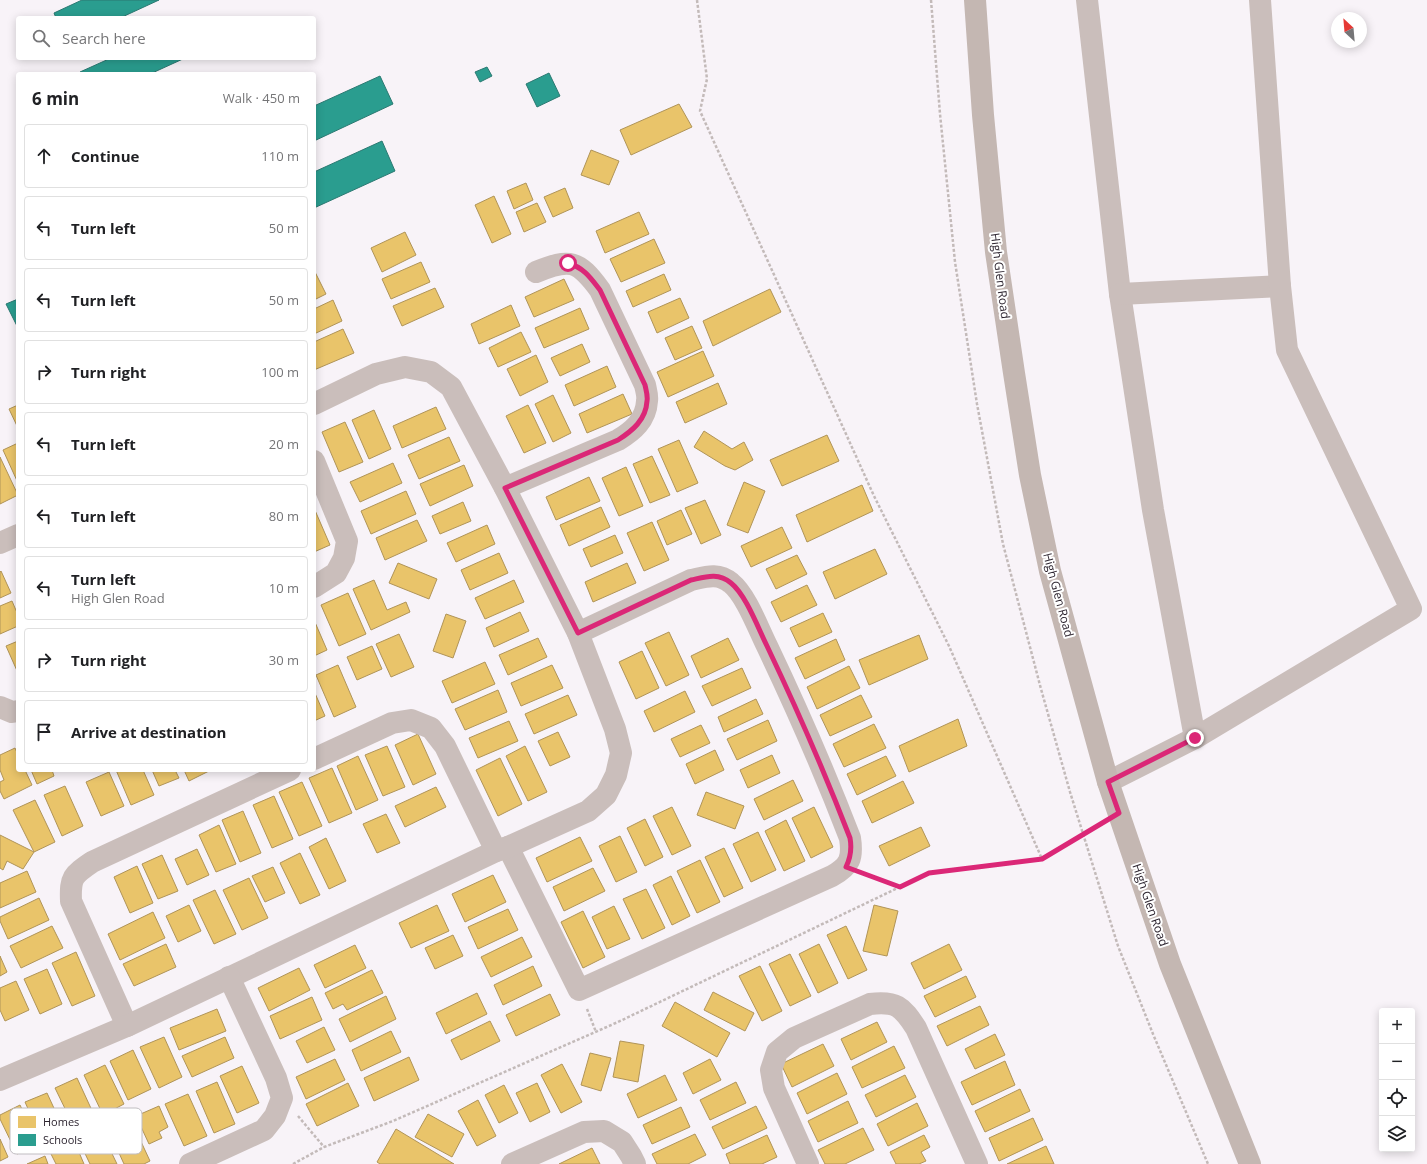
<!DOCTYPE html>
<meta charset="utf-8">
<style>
body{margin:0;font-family:"Open Sans",sans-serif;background:#f6f6f6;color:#202124}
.controls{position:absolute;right:12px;bottom:12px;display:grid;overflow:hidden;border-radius:4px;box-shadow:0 2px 10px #0003}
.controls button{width:36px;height:36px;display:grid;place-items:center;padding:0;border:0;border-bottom:1px solid #e0e0e0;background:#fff;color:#202124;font:20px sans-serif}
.compass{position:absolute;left:1331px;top:12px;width:36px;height:36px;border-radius:50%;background:#fff;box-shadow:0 2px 10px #0003;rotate:334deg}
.stop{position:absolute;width:12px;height:12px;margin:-9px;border:3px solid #db2777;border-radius:50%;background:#fff}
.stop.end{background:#db2777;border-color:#fff;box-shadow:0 1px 4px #0008}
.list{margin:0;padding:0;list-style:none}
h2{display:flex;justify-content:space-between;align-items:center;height:52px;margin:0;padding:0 16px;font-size:17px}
h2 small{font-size:13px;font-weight:400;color:#757577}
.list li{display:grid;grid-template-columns:26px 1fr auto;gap:12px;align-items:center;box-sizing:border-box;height:64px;margin:0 8px 8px;padding:0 8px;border:1px solid #e0e0e0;border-radius:4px}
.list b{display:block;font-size:15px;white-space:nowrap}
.list p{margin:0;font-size:13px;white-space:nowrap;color:#757577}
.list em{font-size:13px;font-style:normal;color:#757577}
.icon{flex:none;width:22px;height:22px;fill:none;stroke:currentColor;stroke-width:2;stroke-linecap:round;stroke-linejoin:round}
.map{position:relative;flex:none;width:1427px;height:1164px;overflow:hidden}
.search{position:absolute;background:#fff;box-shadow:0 2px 10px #0003;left:16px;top:16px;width:300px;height:44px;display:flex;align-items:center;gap:10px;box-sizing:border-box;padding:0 14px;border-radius:4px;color:#757577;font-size:15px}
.panel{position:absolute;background:#fff;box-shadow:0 2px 10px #0003;left:16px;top:72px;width:300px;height:700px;border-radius:4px}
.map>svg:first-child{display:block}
.homes{fill:#e9c46a;stroke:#b09458}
.schools{fill:#2a9d8f;stroke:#2b7972}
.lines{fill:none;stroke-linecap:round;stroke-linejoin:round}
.path{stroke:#c3bab9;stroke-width:2.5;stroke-dasharray:3 2;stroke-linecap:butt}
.minor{stroke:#cabebb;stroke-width:22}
.primary{stroke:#c4b7b2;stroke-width:22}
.route{stroke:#db2777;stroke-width:5}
.labels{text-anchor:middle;stroke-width:4;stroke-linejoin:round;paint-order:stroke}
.street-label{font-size:12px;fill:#2c242f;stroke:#fff}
.key{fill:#fff;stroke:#c0bdc1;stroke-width:1}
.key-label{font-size:11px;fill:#2c242f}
</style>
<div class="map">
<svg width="1427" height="1164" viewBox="0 0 1427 1164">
<rect width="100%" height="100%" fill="#f8f3f8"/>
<!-- homes -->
<g class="homes">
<polygon points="679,104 692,127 631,155 620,130"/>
<polygon points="591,150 619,161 609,185 581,175"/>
<polygon points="526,183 533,200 514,209 507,191"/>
<polygon points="565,188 573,208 553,217 544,197"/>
<polygon points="494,196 511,234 492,243 475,205"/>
<polygon points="537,203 546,222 524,232 516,212"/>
<polygon points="639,212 649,234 605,253 596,231"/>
<polygon points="405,232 416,255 382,272 371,248"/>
<polygon points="654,239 665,263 621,282 610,259"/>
<polygon points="421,262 430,282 391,299 382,279"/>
<polygon points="314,272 315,272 326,294 314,300"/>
<polygon points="664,274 671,290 633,307 626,291"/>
<polygon points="564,279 574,300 534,317 525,297"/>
<polygon points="435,288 444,307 402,326 393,306"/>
<polygon points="770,289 781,312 713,346 703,321"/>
<polygon points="680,298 689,318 657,333 648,312"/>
<polygon points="333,300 342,321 314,334 314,309"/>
<polygon points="511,305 520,326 479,344 471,324"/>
<polygon points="580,308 589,329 544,348 535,328"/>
<polygon points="692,326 702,348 675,360 665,338"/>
<polygon points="343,329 354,353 314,370 314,342"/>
<polygon points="521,332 531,352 498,367 489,348"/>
<polygon points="582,344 590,362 560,376 551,358"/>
<polygon points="703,351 714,376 668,397 657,372"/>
<polygon points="536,355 548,382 520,396 507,369"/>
<polygon points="607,366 616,387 574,406 565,385"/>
<polygon points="718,383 727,404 685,423 676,402"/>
<polygon points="623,394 632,414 587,433 579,414"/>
<polygon points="553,395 571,433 553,442 535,404"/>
<polygon points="18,405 18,428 9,409"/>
<polygon points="528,405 546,443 524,453 506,416"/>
<polygon points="436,407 446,429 402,448 393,426"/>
<polygon points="374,410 391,449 369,459 352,420"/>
<polygon points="345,422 363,462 339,472 322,432"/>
<polygon points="704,431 732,449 744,442 753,460 735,470 725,466 694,447"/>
<polygon points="827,435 839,461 782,486 770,460"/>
<polygon points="449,437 460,461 419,479 408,455"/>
<polygon points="679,440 698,483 677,492 658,449"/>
<polygon points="18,443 18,483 3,450"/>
<polygon points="652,456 670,495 650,503 633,464"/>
<polygon points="0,457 18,495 0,504"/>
<polygon points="393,463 402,483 360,502 350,482"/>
<polygon points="464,465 473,486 430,506 420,484"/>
<polygon points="626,467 643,506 619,516 602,478"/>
<polygon points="589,477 600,501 556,520 546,497"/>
<polygon points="744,482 765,491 748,533 727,525"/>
<polygon points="862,485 873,511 807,542 796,515"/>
<polygon points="406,491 416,514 371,534 361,511"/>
<polygon points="705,500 721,535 701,544 685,508"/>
<polygon points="463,502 471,521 440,534 432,516"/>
<polygon points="601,507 610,527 569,546 560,525"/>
<polygon points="314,508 330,545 314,552"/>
<polygon points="681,510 692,534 667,545 657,521"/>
<polygon points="417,520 427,541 385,560 376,538"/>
<polygon points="652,522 669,560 644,571 627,533"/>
<polygon points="487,525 495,544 456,562 447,543"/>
<polygon points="782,527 792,548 751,567 741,546"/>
<polygon points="615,535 623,553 591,567 583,549"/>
<polygon points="875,549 887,574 835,599 823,572"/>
<polygon points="499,553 508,573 470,590 461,570"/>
<polygon points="797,555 807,574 776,589 766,569"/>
<polygon points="398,563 437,579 429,599 389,583"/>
<polygon points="627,563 636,583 593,602 585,582"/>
<polygon points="1,571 11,593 0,598 0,572"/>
<polygon points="374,580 387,610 406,602 410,612 371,630 353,589"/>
<polygon points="514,580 524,602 485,619 475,598"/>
<polygon points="807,585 817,605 781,622 771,602"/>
<polygon points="348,593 366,634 339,646 321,605"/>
<polygon points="12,601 18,615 18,626 0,634 0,606"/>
<polygon points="520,612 529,631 494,647 486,628"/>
<polygon points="823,613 832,632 799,647 790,628"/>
<polygon points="446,614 466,621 453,658 433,651"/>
<polygon points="314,620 327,650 314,656"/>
<polygon points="669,632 689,675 666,686 645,643"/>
<polygon points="399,634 414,667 391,677 376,644"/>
<polygon points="919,635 928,659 869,685 859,660"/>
<polygon points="538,638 547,657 508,675 499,655"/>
<polygon points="728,638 739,660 701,678 691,656"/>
<polygon points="836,639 845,660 805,679 795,658"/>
<polygon points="18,641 18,673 6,646"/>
<polygon points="372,646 382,669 357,680 347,657"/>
<polygon points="642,651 659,688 636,699 619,662"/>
<polygon points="485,662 495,684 452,703 442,681"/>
<polygon points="338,665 356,707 334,717 316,675"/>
<polygon points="552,665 563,688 521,706 511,683"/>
<polygon points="849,666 860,688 817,709 807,687"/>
<polygon points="742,668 751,688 712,706 702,686"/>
<polygon points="498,690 507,712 465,730 455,709"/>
<polygon points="314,691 325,716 314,721"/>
<polygon points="685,691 695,712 654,732 644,711"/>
<polygon points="568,695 577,715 534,734 525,714"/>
<polygon points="861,695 872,717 830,736 820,715"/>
<polygon points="756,699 763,714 724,732 718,717"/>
<polygon points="958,719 967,746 909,772 899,746"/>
<polygon points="768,720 777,741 737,760 727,739"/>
<polygon points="509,721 518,741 478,758 469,738"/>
<polygon points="874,724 886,748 844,767 833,744"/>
<polygon points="701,725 710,743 680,757 671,739"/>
<polygon points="558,732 570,757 550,766 538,741"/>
<polygon points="418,734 436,774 413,785 395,745"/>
<polygon points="387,746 405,787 383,796 365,755"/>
<polygon points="525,746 547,792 528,801 506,756"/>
<polygon points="15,748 18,755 18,770 25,770 32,785 4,799 0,791 0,782 4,780 0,770 0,755"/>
<polygon points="715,750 724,770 695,784 686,764"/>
<polygon points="772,755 780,773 748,788 740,770"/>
<polygon points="358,756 378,800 356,810 337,766"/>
<polygon points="886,756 896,776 857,795 847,774"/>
<polygon points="500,758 522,804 498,816 476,770"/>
<polygon points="332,768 352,813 329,823 309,778"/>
<polygon points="31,770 52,770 54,776 37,784"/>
<polygon points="116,770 143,770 154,795 131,805"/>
<polygon points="152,770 175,770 179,778 159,786"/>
<polygon points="184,770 211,770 189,781"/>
<polygon points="109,772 124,806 101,816 86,782"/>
<polygon points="793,780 803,801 764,820 754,799"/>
<polygon points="903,781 914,803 872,823 862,801"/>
<polygon points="302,782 322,826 299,836 279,792"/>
<polygon points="65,786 83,826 62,836 44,795"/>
<polygon points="436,787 446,807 405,827 395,806"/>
<polygon points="706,792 744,806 735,829 697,815"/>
<polygon points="274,796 293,839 272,848 253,805"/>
<polygon points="35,800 55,842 34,852 13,810"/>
<polygon points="672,807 691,846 672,855 653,816"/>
<polygon points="814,807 833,847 811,858 792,818"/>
<polygon points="243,811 261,853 240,862 222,820"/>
<polygon points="386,814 400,843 377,853 363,824"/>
<polygon points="645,819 663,857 645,866 627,828"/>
<polygon points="786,820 805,861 784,871 765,831"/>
<polygon points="219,825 236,864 216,872 199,835"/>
<polygon points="921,827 930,846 889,866 879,846"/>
<polygon points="758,832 776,870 751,882 733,844"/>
<polygon points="0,835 34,852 23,869 7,861 3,870 0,868"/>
<polygon points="620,836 637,872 616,882 599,846"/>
<polygon points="580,837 592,861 547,882 536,858"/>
<polygon points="326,838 346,881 329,889 309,847"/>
<polygon points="724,848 743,888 724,897 705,857"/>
<polygon points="197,849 209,875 187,885 175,859"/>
<polygon points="300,853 320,895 300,904 280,863"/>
<polygon points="162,855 178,891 158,899 142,864"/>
<polygon points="700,860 720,902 697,913 677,871"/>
<polygon points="137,866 153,903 130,913 114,877"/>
<polygon points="273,867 285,893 265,902 252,876"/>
<polygon points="593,868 605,891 564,911 553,887"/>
<polygon points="27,871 36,892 0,908 0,883"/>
<polygon points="493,875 506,902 465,922 452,894"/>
<polygon points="671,876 690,916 672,925 653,885"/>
<polygon points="249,878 268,918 242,930 223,890"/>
<polygon points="646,889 665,928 642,939 623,899"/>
<polygon points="215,890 236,934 214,944 193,900"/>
<polygon points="39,898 49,920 8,939 0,921 0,917"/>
<polygon points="189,905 201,931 178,942 166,916"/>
<polygon points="437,905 449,931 411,948 399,923"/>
<polygon points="874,905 898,911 887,956 863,951"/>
<polygon points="614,906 630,939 607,949 592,917"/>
<polygon points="508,909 518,930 478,949 468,927"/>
<polygon points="583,911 605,957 583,968 561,922"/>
<polygon points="153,912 165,938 120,960 108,934"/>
<polygon points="52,926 63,948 21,968 10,946"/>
<polygon points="846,926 867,970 848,979 827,935"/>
<polygon points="453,935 463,956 435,969 425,948"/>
<polygon points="522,937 532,957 491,977 481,957"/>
<polygon points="166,944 176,967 134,986 123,964"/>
<polygon points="819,944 838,983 818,993 799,954"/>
<polygon points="949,944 962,970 924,989 911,963"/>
<polygon points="355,945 366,968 325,988 314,965"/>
<polygon points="76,952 95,996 72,1006 52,963"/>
<polygon points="790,954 811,996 790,1006 769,964"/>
<polygon points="0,956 7,972 0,976"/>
<polygon points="533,966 542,986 503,1005 494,985"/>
<polygon points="760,966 782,1011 762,1021 739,976"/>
<polygon points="299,968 310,990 269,1011 258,988"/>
<polygon points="47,969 62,1004 40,1014 24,979"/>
<polygon points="372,970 383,993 347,1010 343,1004 333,1009 325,993"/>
<polygon points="966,976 976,997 935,1017 924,996"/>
<polygon points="16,981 29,1010 5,1021 0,1010 0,988"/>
<polygon points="713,992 754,1013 745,1031 704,1010"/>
<polygon points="477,993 487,1014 446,1034 436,1013"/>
<polygon points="550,994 560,1015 516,1036 506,1015"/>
<polygon points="386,996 396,1019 350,1042 339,1019"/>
<polygon points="312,997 322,1020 280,1039 270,1016"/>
<polygon points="675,1002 730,1033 717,1057 662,1026"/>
<polygon points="980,1006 989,1025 947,1046 937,1026"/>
<polygon points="217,1009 226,1031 179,1050 170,1028"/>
<polygon points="490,1021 500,1041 461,1060 451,1040"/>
<polygon points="877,1022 887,1042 851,1060 841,1039"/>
<polygon points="324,1027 335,1050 307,1063 296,1041"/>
<polygon points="391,1031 401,1052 361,1071 352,1050"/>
<polygon points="995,1034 1005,1055 975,1069 965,1049"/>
<polygon points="164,1037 182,1077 159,1088 140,1047"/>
<polygon points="225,1037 234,1058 192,1077 182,1056"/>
<polygon points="620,1041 644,1045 638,1082 613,1077"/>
<polygon points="823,1044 834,1066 792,1087 781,1064"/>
<polygon points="894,1046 905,1068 862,1088 852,1067"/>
<polygon points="133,1050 151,1089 128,1100 110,1061"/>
<polygon points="590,1053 611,1058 601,1091 581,1085"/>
<polygon points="409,1057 419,1080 374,1101 364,1078"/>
<polygon points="335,1059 345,1080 306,1099 296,1077"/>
<polygon points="710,1059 721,1080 693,1094 683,1073"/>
<polygon points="1005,1061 1015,1085 972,1105 961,1082"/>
<polygon points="562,1064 582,1102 561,1113 541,1075"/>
<polygon points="105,1065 124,1104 103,1115 84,1075"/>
<polygon points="242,1066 259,1103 237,1113 220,1076"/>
<polygon points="837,1073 847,1094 807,1114 797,1093"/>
<polygon points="665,1075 677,1100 638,1118 627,1094"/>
<polygon points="905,1075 916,1097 876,1117 865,1095"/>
<polygon points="77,1078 95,1117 74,1127 55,1088"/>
<polygon points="217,1082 235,1124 214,1133 196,1091"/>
<polygon points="736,1082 746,1103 710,1120 700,1100"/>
<polygon points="348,1083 359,1106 317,1126 306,1104"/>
<polygon points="537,1083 550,1112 530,1122 516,1093"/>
<polygon points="504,1085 518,1113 499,1123 485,1095"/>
<polygon points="1020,1089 1030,1111 985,1132 975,1111"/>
<polygon points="47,1093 64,1130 42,1140 25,1102"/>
<polygon points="188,1094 207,1136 184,1146 165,1104"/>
<polygon points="478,1100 496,1136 477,1146 458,1111"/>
<polygon points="848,1101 858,1123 818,1142 808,1121"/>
<polygon points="917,1103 928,1126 888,1146 877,1124"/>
<polygon points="20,1105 39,1144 17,1154 0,1119 0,1115"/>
<polygon points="159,1106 168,1127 159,1132 162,1138 149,1144 136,1116"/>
<polygon points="756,1106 767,1128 723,1149 712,1127"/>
<polygon points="681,1107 690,1127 652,1144 643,1125"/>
<polygon points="428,1114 464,1134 452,1157 415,1137"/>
<polygon points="1033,1118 1043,1140 999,1161 989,1138"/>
<polygon points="131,1120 150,1161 144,1164 124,1164 109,1131"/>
<polygon points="863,1128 874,1150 845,1164 825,1164 818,1150"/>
<polygon points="396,1129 454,1164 380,1164 377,1162"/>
<polygon points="102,1133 117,1164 90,1164 80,1143"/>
<polygon points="695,1134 706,1155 688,1164 657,1164 652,1154"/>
<polygon points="767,1135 777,1157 762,1164 730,1164 726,1154"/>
<polygon points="924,1135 930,1147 921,1152 926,1161 919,1164 896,1164 890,1152"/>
<polygon points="0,1139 8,1157 0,1161"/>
<polygon points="75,1143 84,1164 56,1164 51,1154"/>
<polygon points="1046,1146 1054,1164 1007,1164"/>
<polygon points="592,1148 600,1164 559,1164"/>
<polygon points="45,1156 48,1164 27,1164"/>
</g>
<!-- schools -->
<g class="schools">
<polygon points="82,0 159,0 120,18 56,18 54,13"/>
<polygon points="111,58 185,58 150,74 81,74 80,72"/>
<polygon points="487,67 492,76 480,82 475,72"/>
<polygon points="549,73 560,96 537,107 526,84"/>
<polygon points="380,76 393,104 314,141 314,106"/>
<polygon points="382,141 395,171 314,208 314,172"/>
<polygon points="18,299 18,328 6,304"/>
</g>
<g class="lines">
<!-- path -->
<g class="path">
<polyline points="697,0 707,79 700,111 874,496 949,646 1042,859"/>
<polyline points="931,0 940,114 955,262 977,404 1003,544 1041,689 1070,792 1118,946 1153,1034 1208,1164"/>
<polyline points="864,874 899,887"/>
<polyline points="587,1009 596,1032"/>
<polyline points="298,1116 324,1147"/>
<polyline points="293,1164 324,1147 393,1121 618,1022 929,873 1042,859 1100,825"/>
</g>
<!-- minor -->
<g class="minor">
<polyline points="1087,0 1120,294 1153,510 1195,738"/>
<polyline points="1120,294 1280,286"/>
<polyline points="314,461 347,541 344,558 336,573 314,587"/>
<path d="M 505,488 L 618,440 C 633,431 646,420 647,401 C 648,396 646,390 645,385 L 600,290 C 578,260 570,258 536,272"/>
<polyline points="0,543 18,535"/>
<polyline points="0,707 12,712 18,711"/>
<polyline points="314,759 392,723 411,720 431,728 445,746 496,851"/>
<polyline points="1108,782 1195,738 1411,609 1287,350 1280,286 1260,0"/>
<path d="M 508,847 L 579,990 L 832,876 C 850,866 853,858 850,838 C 825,773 797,709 767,646 C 758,628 746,595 731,583 C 718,572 705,577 691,580 L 578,633"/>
<path d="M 127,1026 L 71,901 C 70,877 73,875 92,862 L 290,770"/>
<polyline points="0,1080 127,1026 496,851 508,847 588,811 606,795 616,775 621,753 615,729 578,633 505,488 451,387 431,372 405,367 376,374 314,404"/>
<polyline points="190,1164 264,1130 275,1116 282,1098 276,1078 229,977"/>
<polyline points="512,1164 584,1132 604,1131 622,1142 631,1156 635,1164"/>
<path d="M 808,1164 L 774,1088 L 771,1070 L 777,1052 L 794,1038 L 870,1004 C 896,1001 902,1006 916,1028 L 977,1164"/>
</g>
<!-- primary -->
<polyline class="primary" points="975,0 983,115 996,252 1014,373 1030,475 1050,571 1108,782 1170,964 1250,1164"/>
</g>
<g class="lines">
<!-- route -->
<path class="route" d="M 568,263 C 584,268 590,277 600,290 L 645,385 C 646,390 648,396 647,401 C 646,420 632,431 618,440 L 505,488 L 578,633 L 691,580 C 705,577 718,572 731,583 C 746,595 758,628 767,646 C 797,709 825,773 850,838 C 852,849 851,857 846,867 L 900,887 L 929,873 L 1042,859 L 1119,813 L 1108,782 L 1195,738"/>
</g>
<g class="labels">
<!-- street labels -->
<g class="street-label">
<text transform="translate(1000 276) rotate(83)" y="4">High Glen Road</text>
<text transform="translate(1058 595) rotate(75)" y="4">High Glen Road</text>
<text transform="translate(1150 905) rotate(71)" y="4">High Glen Road</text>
</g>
</g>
<!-- legend -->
<rect x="10" y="1108" width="132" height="46" rx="6" class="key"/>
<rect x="18" y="1116" width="18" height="12" fill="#e9c46a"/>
<rect x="18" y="1134" width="18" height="12" fill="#2a9d8f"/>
<g class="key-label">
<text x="43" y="1126">Homes</text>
<text x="43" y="1144">Schools</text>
</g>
</svg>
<div class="controls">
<button>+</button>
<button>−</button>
<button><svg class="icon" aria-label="locate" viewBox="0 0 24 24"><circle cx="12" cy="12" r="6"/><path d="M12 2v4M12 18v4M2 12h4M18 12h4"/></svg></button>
<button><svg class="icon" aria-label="layers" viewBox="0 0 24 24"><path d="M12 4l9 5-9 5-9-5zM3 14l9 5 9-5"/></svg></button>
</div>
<svg class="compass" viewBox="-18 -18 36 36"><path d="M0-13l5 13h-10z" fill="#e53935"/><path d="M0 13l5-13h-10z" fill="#757577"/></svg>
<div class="stop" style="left:568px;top:263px"></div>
<div class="stop end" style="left:1195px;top:738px"></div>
<div class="search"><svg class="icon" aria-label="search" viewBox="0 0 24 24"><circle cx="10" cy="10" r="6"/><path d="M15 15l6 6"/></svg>Search here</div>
<section class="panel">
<h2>6 min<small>Walk · 450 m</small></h2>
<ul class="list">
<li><svg class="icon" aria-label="ahead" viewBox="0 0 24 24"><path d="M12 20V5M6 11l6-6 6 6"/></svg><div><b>Continue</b></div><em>110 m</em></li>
<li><svg class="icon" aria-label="left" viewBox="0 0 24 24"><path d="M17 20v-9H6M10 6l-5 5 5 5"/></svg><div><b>Turn left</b></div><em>50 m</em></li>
<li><svg class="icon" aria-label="left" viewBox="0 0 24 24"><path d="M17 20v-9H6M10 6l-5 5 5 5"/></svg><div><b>Turn left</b></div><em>50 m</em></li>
<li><svg class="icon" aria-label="right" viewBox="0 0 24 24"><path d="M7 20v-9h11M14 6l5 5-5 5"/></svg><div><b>Turn right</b></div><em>100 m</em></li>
<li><svg class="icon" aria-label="left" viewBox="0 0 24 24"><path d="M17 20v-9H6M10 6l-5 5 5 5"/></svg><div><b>Turn left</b></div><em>20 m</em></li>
<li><svg class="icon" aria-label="left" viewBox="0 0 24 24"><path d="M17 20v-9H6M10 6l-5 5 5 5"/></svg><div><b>Turn left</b></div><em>80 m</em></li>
<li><svg class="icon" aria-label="left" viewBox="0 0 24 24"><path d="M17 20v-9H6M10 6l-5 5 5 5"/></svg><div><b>Turn left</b><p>High Glen Road</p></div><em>10 m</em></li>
<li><svg class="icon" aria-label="right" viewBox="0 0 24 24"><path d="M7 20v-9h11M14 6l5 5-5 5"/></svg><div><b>Turn right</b></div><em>30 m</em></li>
<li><svg class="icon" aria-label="arrive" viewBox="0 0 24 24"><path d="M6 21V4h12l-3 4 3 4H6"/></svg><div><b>Arrive at destination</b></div></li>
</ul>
</section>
</div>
